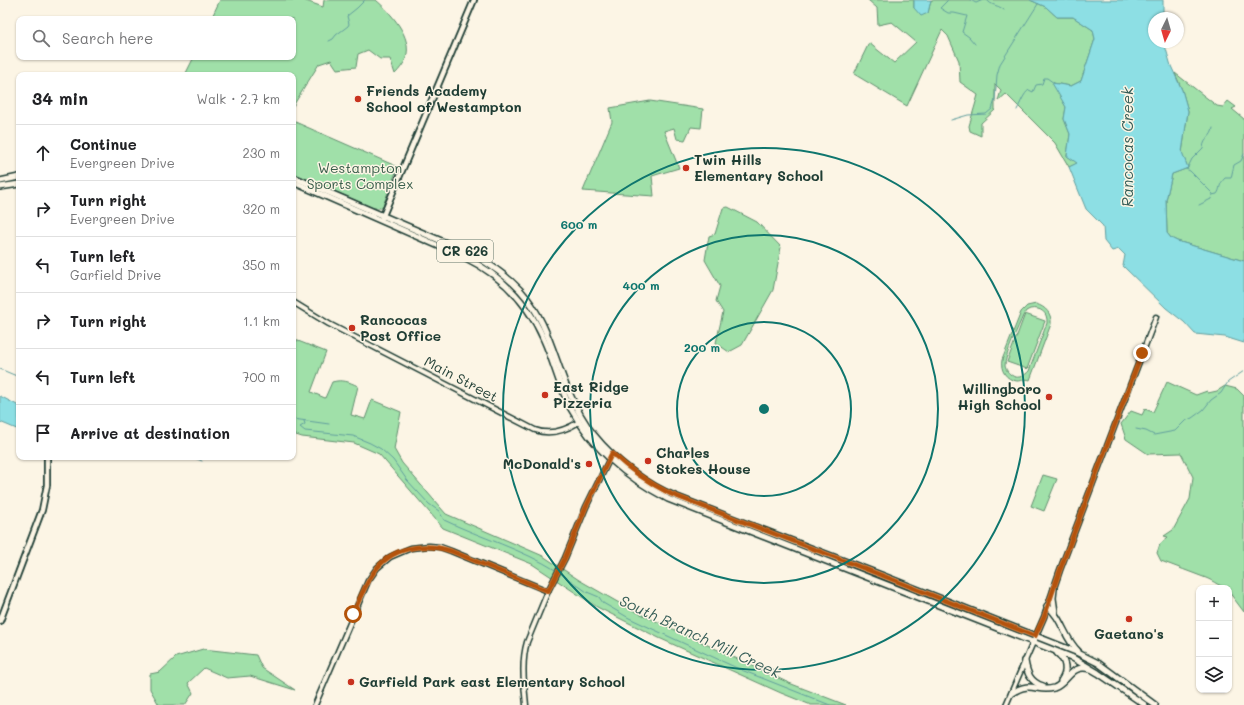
<!DOCTYPE html>
<meta charset="utf-8">
<style>
body{margin:0;font-family:Mali,sans-serif;background:#f6f6f6;color:#202124}
.controls{position:absolute;right:12px;bottom:12px;display:grid;overflow:hidden;border-radius:8px;box-shadow:0 1px 3px #0004}
.controls button{width:36px;height:36px;display:grid;place-items:center;padding:0;border:0;border-bottom:1px solid #e0e0e0;background:#fff;color:#202124;font:20px sans-serif}
.compass{position:absolute;left:1148px;top:12px;width:36px;height:36px;border-radius:50%;background:#fff;box-shadow:0 1px 3px #0004;rotate:185deg}
.stop{position:absolute;width:12px;height:12px;margin:-9px;border:3px solid #b45309;border-radius:50%;background:#fff}
.stop.end{background:#b45309;border-color:#fff;box-shadow:0 1px 4px #0008}
.list{margin:0;padding:0;list-style:none}
h2{display:flex;justify-content:space-between;align-items:center;height:52px;margin:0;padding:0 16px;font-size:17px}
h2 small{font-size:13px;font-weight:400;color:#757577}
.list li{display:grid;grid-template-columns:26px 1fr auto;gap:12px;align-items:center;box-sizing:border-box;height:56px;padding:0 16px;border-top:1px solid #e0e0e0}
.list b{display:block;font-size:15px;white-space:nowrap}
.list p{margin:0;font-size:13px;white-space:nowrap;color:#757577}
.list em{font-size:13px;font-style:normal;color:#757577}
.icon{flex:none;width:22px;height:22px;fill:none;stroke:currentColor;stroke-width:2;stroke-linecap:round;stroke-linejoin:round}
.map{position:relative;flex:none;width:1244px;height:705px;overflow:hidden}
.search{position:absolute;background:#fff;box-shadow:0 1px 3px #0004;left:16px;top:16px;width:280px;height:44px;display:flex;align-items:center;gap:10px;box-sizing:border-box;padding:0 14px;border-radius:8px;color:#757577;font-size:15px}
.panel{position:absolute;background:#fff;box-shadow:0 1px 3px #0004;left:16px;top:72px;width:280px;height:388px;border-radius:8px}
.map>svg:first-child{display:block}
.green{fill:#a0e0a9;stroke:#608e6e;fill-rule:evenodd}
.water{fill:#8ddfe4;stroke:#619e9e}
.lines{fill:none;stroke-linecap:round;stroke-linejoin:round}
.stream{stroke:#619e9e;stroke-width:1}
.tertiary-casing{stroke:#1f3d34;stroke-width:7}
.secondary-casing{stroke:#1f3d34;stroke-width:8}
.primary-casing{stroke:#1f3d34;stroke-width:8}
.tertiary{stroke:#fcf5e5;stroke-width:4}
.secondary{stroke:#fcf5e5;stroke-width:4.5}
.primary{stroke:#fcf5e5;stroke-width:5}
.route{stroke:#b45309;stroke-width:5}
.ring{fill:none;stroke:#0f766e;stroke-width:2}
.poi-dot{fill:#c8321e;stroke:#fcf5e5;stroke-width:1.5}
.labels{text-anchor:middle;stroke-width:3;stroke-linejoin:round;paint-order:stroke}
.shield{fill:#fcf5e5;stroke:#617469;stroke-width:1}
.shield-label{font-size:13px;font-weight:bold;fill:#1f3d34}
.poi-label{font-size:14px;font-weight:bold;fill:#1f3d34;stroke:#fcf5e5;text-anchor:start}
.park-label{font-size:14px;fill:#395e4b;stroke:#fcf5e5}
.street-label{font-size:14px;fill:#1f3d34;stroke:#fcf5e5}
.water-label{font-size:15px;font-style:italic;fill:#355d57;stroke:#fcf5e5}
.centre{fill:#0f766e;stroke:#fcf5e5;stroke-width:2}
.ring-label{font-size:12px;text-anchor:middle;font-weight:bold;fill:#0f766e;stroke:#fcf5e5;stroke-width:3;stroke-linejoin:round;paint-order:stroke}
</style>
<div class="map">
<svg width="1244" height="705" viewBox="0 0 1244 705">
<rect width="100%" height="100%" fill="#fcf5e5"/>
<filter id="ink" filterUnits="userSpaceOnUse"><feTurbulence type="fractalNoise" baseFrequency=".025" numOctaves="2"/><feDisplacementMap in="SourceGraphic" scale="8" xChannelSelector="R" yChannelSelector="G"/><feConvolveMatrix kernelMatrix="1 2 1 2 8 2 1 2 1" color-interpolation-filters="sRGB"/></filter>
<g filter="url(#ink)">
<!-- green -->
<g class="green">
<path d="M 220,0 L 303,0 L 323,7 L 324,0 L 376,0 C 391,13 413,37 406,58 C 404,64 399,70 395,74 L 390,59 L 380,59 L 368,50 L 358,54 L 356,67 L 337,69 L 331,60 L 319,64 L 293,106 L 293,75 L 185,75 L 194,57 L 293,57 L 293,19 L 211,19 Z"/>
<polygon points="868,0 914,0 914,8 928,13 931,0 1030,0 1046,7 1057,17 1073,17 1093,30 1095,39 1081,81 1071,86 1053,83 1066,107 1064,119 1070,134 1067,156 1078,163 1069,167 1055,143 1006,94 998,101 1001,90 995,84 995,110 981,123 981,136 970,131 969,126 978,95 960,82 959,61 948,36 942,30 907,106 854,74 869,43 894,63 916,42 892,22 878,25 877,8"/>
<polygon points="1175,73 1217,106 1223,107 1228,101 1236,107 1232,109 1244,119 1244,261 1177,241 1171,238 1167,233 1166,200 1172,174 1188,168 1182,153 1188,111 1182,90"/>
<polygon points="650,101 703,109 701,128 691,127 685,140 677,139 674,128 664,131 679,168 652,176 654,196 583,191 612,122 610,108"/>
<polygon points="293,121 398,167 382,208 373,208 293,173"/>
<polygon points="728,207 757,222 781,247 773,290 742,345 729,352 716,343 723,312 716,301 720,286 705,260 709,236 715,234 723,208"/>
<path d="M 1036,304 C 1046,307 1052,314 1051,324 L 1030,380 C 1025,378 1022,381 1017,381 C 1006,380 1000,370 1002,360 L 1021,312 L 1027,306 ZM 1030,309 C 1040,307 1048,312 1047,323 L 1029,371 C 1025,375 1021,378 1015,377 C 1010,375 1006,371 1005,366 C 1004,357 1019,325 1023,316 L 1026,311 Z"/>
<polygon points="1025,314 1045,321 1027,369 1007,362"/>
<path d="M 293,339 L 326,352 L 311,392 L 325,398 L 332,382 C 343,379 349,382 358,386 L 351,415 L 365,419 L 372,400 L 401,412 L 394,449 L 402,463 L 446,514 L 543,556 L 579,580 L 628,608 L 789,683 L 846,705 L 811,705 L 781,693 L 659,638 L 597,607 L 532,564 L 443,528 L 379,454 L 354,443 L 302,437 L 293,434 Z"/>
<path d="M 1167,382 L 1196,395 L 1207,391 L 1208,393 L 1217,391 L 1225,386 L 1237,389 L 1244,396 L 1244,612 L 1229,592 L 1229,588 C 1221,588 1214,581 1206,578 C 1191,572 1176,567 1161,561 L 1157,553 L 1160,544 L 1168,537 L 1164,536 L 1173,530 L 1190,499 L 1193,477 L 1181,453 L 1148,454 L 1126,439 L 1121,424 L 1131,411 L 1142,415 L 1145,409 L 1153,412 Z"/>
<polygon points="1043,475 1057,479 1044,511 1031,506"/>
<polygon points="203,649 256,655 262,668 295,690 250,676 227,678 204,668 188,683 193,693 185,705 159,705 150,689 150,674 160,672 176,657"/>
</g>
<!-- water -->
<g class="water">
<polygon points="914,0 931,0 928,13 921,16 914,8"/>
<polygon points="1030,0 1163,0 1163,18 1154,18 1154,42 1164,42 1171,66 1182,90 1188,111 1182,152 1188,168 1172,174 1166,200 1167,233 1171,238 1177,241 1244,261 1244,343 1225,337 1195,334 1184,322 1166,308 1123,266 1125,255 1119,249 1112,251 1104,241 1103,226 1086,209 1069,167 1077,163 1067,156 1070,134 1064,119 1066,107 1052,83 1071,86 1081,81 1095,39 1093,30 1073,17 1057,17 1046,7"/>
<polygon points="0,396 19,406 19,430 0,422"/>
</g>
<g class="lines">
<!-- stream -->
<g class="stream">
<polyline points="948,0 940,8 948,13 954,13 967,16 962,32 969,37 975,44"/>
<polyline points="970,0 976,3 983,0"/>
<path d="M 987,0 C 991,6 999,5 1004,10"/>
<polyline points="329,41 333,39 336,35 348,26 349,24 347,16 357,8 365,0"/>
<path d="M 1017,110 C 1020,104 1024,93 1029,90 L 1033,92 L 1036,85 L 1042,84 L 1044,78 L 1047,78 L 1054,83"/>
<polyline points="951,120 968,115 986,114 992,109 995,100 997,75 1000,64 1038,4"/>
<polyline points="1186,169 1190,171 1213,194"/>
<path d="M 1187,169 L 1192,159 L 1203,148 C 1204,137 1212,138 1213,128"/>
<path d="M 1199,205 L 1211,199 L 1212,195 L 1217,194 C 1221,189 1218,185 1225,178 L 1231,178 L 1234,165 L 1241,161 L 1244,154"/>
<polyline points="0,369 19,377"/>
<polyline points="293,419 329,424"/>
<path d="M 304,421 L 305,424 L 300,427 L 305,431 L 353,436 L 370,443 L 381,449 L 393,460 L 407,480 L 429,504 L 439,511 L 444,520 C 481,538 522,549 557,571"/>
<polyline points="1136,429 1146,431 1154,435 1175,431 1185,421 1192,418 1203,410 1211,400 1221,393 1228,382 1244,371"/>
<polyline points="192,457 202,461"/>
<polyline points="560,573 587,592 599,597 603,603 629,618 739,669 830,705"/>
</g>
<!-- tertiary casing -->
<g class="tertiary-casing">
<g id="tertiary">
<path d="M 293,302 L 329,324 L 535,430 C 551,436 566,430 579,422"/>
<polyline points="315,705 368,581 377,568 390,557 411,548 429,546 440,547 451,551 548,591"/>
<path d="M 526,705 C 524,684 521,662 527,642 L 548,591 L 565,558 L 586,507 L 611,456"/>
<polyline points="1006,705 1044,617 1060,570 1156,317"/>
</g>
</g>
<!-- secondary casing -->
<g class="secondary-casing">
<g id="secondary">
<polyline points="382,218 474,0"/>
<polyline points="0,621 42,510 47,485 47,457"/>
</g>
</g>
<!-- primary casing -->
<g class="primary-casing">
<g id="primary">
<path d="M 293,177 L 474,255 C 491,265 507,276 520,290 C 546,318 553,354 567,388 C 574,404 583,422 594,435 C 614,460 647,485 677,497 L 881,575 L 1076,652 L 1098,663 L 1155,705"/>
<polyline points="0,181 19,177"/>
<path d="M 293,182 L 464,257 C 501,275 528,302 544,340 C 554,362 559,386 570,407 C 594,450 626,477 668,499 L 1071,657 L 1098,673 L 1145,705"/>
<polyline points="0,187 19,184"/>
<polyline points="1054,589 1053,598 1055,612"/>
<path d="M 1047,606 C 1062,617 1064,638 1078,651"/>
<path d="M 1057,653 C 1066,660 1068,671 1061,681"/>
<path d="M 1025,661 C 1027,673 1030,682 1043,686"/>
<path d="M 1012,693 C 1031,680 1037,693 1054,688 C 1068,683 1071,663 1090,669"/>
</g>
</g>
<!-- tertiary -->
<use href="#tertiary" class="tertiary"/>
<!-- secondary -->
<use href="#secondary" class="secondary"/>
<!-- primary -->
<use href="#primary" class="primary"/>
</g>
</g>
<g class="lines" filter="url(#ink)">
<!-- route -->
<path class="route" d="M 353,614 C 359,600 365,585 374,572 C 391,547 423,542 451,551 L 548,591 L 565,558 L 586,507 L 612,453 C 630,470 649,483 671,494 L 881,575 L 1035,636 L 1044,617 L 1060,570 L 1142,353"/>
</g>
<!-- distance rings -->
<g class="ring">
<circle cx="764" cy="409" r="87"/>
<circle cx="764" cy="409" r="174"/>
<circle cx="764" cy="409" r="261"/>
</g>
<!-- markers -->
<g class="poi-dot">
<circle cx="358" cy="99" r="4"/>
<circle cx="686" cy="168" r="4"/>
<circle cx="352" cy="328" r="4"/>
<circle cx="545" cy="395" r="4"/>
<circle cx="1049" cy="397" r="4"/>
<circle cx="648" cy="461" r="4"/>
<circle cx="589" cy="464" r="4"/>
<circle cx="1129" cy="619" r="4"/>
<circle cx="351" cy="682" r="4"/>
</g>
<g class="labels">
<!-- shield labels -->
<rect class="shield" x="437" y="240" width="56" height="22" rx="3"/>
<g class="shield-label">
<text x="465" y="256">CR 626</text>
</g>
<!-- poi labels -->
<g class="poi-label">
<text x="366" y="96">Friends Academy<tspan x="366" dy="16">School of Westampton</tspan></text>
<text x="694" y="165">Twin Hills<tspan x="694" dy="16">Elementary School</tspan></text>
<text x="360" y="325">Rancocas<tspan x="360" dy="16">Post Office</tspan></text>
<text x="553" y="392">East Ridge<tspan x="553" dy="16">Pizzeria</tspan></text>
<text x="1041" y="394" text-anchor="end">Willingboro<tspan x="1041" dy="16">High School</tspan></text>
<text x="656" y="458">Charles<tspan x="656" dy="16">Stokes House</tspan></text>
<text x="581" y="469" text-anchor="end">McDonald's</text>
<text x="1129" y="639" text-anchor="middle">Gaetano's</text>
<text x="359" y="687">Garfield Park east Elementary School</text>
</g>
<!-- park labels -->
<g class="park-label">
<text x="360" y="173">Westampton<tspan x="360" dy="16">Sports Complex</tspan></text>
</g>
<!-- street labels -->
<g class="street-label">
<text transform="translate(461 379) rotate(28)" y="5">Main Street</text>
</g>
<!-- water labels -->
<g class="water-label">
<text transform="translate(1128 147) rotate(-90)" y="5">Rancocas Creek</text>
<text transform="translate(700 637) rotate(25)" y="5">South Branch Mill Creek</text>
</g>
</g>
<circle cx="764" cy="409" r="6" class="centre"/>
<g class="ring-label">
<text x="579" y="229">600 m</text>
<text x="641" y="290">400 m</text>
<text x="702" y="352">200 m</text>
</g>
</svg>
<div class="controls">
<button>+</button>
<button>−</button>
<button><svg class="icon" aria-label="layers" viewBox="0 0 24 24"><path d="M12 4l9 5-9 5-9-5zM3 14l9 5 9-5"/></svg></button>
</div>
<svg class="compass" viewBox="-18 -18 36 36"><path d="M0-13l5 13h-10z" fill="#e53935"/><path d="M0 13l5-13h-10z" fill="#757577"/></svg>
<div class="stop" style="left:353px;top:614px"></div>
<div class="stop end" style="left:1142px;top:353px"></div>
<div class="search"><svg class="icon" aria-label="search" viewBox="0 0 24 24"><circle cx="10" cy="10" r="6"/><path d="M15 15l6 6"/></svg>Search here</div>
<section class="panel">
<h2>34 min<small>Walk · 2.7 km</small></h2>
<ul class="list">
<li><svg class="icon" aria-label="ahead" viewBox="0 0 24 24"><path d="M12 20V5M6 11l6-6 6 6"/></svg><div><b>Continue</b><p>Evergreen Drive</p></div><em>230 m</em></li>
<li><svg class="icon" aria-label="right" viewBox="0 0 24 24"><path d="M7 20v-9h11M14 6l5 5-5 5"/></svg><div><b>Turn right</b><p>Evergreen Drive</p></div><em>320 m</em></li>
<li><svg class="icon" aria-label="left" viewBox="0 0 24 24"><path d="M17 20v-9H6M10 6l-5 5 5 5"/></svg><div><b>Turn left</b><p>Garfield Drive</p></div><em>350 m</em></li>
<li><svg class="icon" aria-label="right" viewBox="0 0 24 24"><path d="M7 20v-9h11M14 6l5 5-5 5"/></svg><div><b>Turn right</b></div><em>1.1 km</em></li>
<li><svg class="icon" aria-label="left" viewBox="0 0 24 24"><path d="M17 20v-9H6M10 6l-5 5 5 5"/></svg><div><b>Turn left</b></div><em>700 m</em></li>
<li><svg class="icon" aria-label="arrive" viewBox="0 0 24 24"><path d="M6 21V4h12l-3 4 3 4H6"/></svg><div><b>Arrive at destination</b></div></li>
</ul>
</section>
</div>
